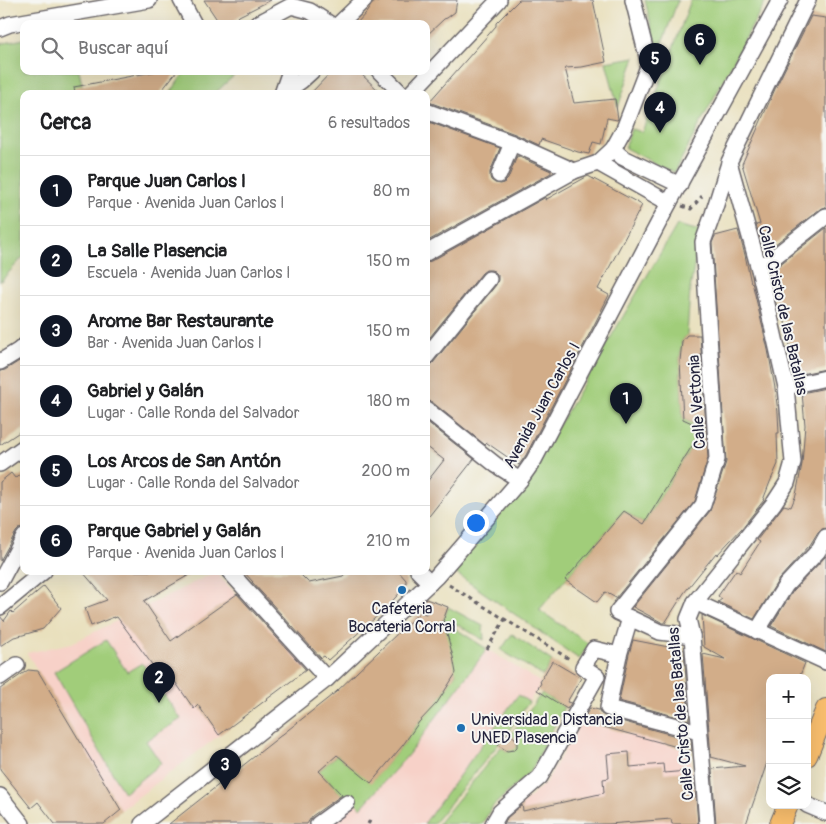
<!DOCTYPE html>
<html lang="es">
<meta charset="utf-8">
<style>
body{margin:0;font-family:Pangolin,sans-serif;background:#f2f2f2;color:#202124}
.controls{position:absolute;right:15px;bottom:15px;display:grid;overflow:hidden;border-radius:10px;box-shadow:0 5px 20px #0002}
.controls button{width:45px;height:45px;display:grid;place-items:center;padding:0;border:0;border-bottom:1px solid #e0e0e0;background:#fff;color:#202124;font:25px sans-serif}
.you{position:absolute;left:475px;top:522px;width:18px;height:18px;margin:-12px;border:4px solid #fff;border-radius:50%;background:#1a73e8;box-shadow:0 0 0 8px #1a73e833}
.badge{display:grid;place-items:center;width:32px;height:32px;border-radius:50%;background:#111827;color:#fff;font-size:16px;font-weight:700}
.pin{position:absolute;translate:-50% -41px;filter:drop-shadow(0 1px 2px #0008)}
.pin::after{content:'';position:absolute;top:26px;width:18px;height:15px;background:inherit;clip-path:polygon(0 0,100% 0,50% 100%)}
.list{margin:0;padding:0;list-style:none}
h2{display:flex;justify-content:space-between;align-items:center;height:65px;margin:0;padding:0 20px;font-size:21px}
h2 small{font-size:16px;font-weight:400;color:#757577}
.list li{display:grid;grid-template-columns:32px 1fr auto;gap:15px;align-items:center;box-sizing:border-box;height:70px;padding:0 20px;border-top:1px solid #e0e0e0}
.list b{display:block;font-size:19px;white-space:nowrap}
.list p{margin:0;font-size:16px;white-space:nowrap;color:#757577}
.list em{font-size:16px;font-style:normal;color:#757577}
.icon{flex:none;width:28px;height:28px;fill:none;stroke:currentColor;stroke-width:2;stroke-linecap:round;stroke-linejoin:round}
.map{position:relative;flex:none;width:826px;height:824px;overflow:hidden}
.search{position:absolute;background:#fff;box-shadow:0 5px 20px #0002;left:20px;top:20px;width:410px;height:55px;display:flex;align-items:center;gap:12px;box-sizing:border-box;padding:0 18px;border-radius:10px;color:#757577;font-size:19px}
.panel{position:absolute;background:#fff;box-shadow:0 5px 20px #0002;left:20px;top:90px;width:410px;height:485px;border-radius:10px}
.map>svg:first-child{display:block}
.built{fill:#f7d1c8}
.green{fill:#a1cd7a;stroke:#62785a}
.building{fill:#d2ad89}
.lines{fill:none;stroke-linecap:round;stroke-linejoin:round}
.minor-casing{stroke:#686468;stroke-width:18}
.major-casing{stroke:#686468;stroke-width:22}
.path{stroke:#686468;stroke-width:3;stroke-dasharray:4 4;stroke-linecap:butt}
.minor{stroke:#fff;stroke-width:15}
.major{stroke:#f9be6d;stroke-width:20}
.poi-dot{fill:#1f6fb2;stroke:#f6f6f2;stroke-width:2}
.labels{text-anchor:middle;stroke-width:4;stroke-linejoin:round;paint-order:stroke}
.street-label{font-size:16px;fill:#22223b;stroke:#f6f6f2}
.poi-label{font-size:16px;fill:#22223b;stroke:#f6f6f2}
</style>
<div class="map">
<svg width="826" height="824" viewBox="0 0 826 824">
<rect width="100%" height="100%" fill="#f6f6f2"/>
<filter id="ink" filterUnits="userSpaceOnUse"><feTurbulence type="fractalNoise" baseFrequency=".02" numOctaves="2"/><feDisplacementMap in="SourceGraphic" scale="10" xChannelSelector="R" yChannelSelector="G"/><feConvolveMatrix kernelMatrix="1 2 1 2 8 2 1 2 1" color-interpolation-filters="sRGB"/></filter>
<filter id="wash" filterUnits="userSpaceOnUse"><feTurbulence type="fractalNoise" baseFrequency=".0096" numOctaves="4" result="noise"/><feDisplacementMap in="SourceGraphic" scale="20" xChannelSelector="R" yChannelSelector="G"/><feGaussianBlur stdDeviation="1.12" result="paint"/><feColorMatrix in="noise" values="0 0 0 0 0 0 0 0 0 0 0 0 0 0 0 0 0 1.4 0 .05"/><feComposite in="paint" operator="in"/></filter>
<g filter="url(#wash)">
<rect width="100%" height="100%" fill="#e9e0bd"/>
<!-- built -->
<g class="built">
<polygon points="215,572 308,668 121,810 27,653 72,643"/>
<polygon points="487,649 540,682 537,690 529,702 518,695 424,824 307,824 343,797 319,771 361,807 408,755"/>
<polygon points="581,721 690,751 695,824 501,824 546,782"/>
</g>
<!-- green -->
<g class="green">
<polygon points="645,0 678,0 658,55"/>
<polygon points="691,0 766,0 674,173 625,148 631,129 642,132"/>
<polygon points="24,39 24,71 79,71 84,94 24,94 24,256 0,282 0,44"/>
<polygon points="635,57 618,107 606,62"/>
<polygon points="187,71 239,71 214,94 170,94 181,77"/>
<polygon points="677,225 700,231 690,290 687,335 682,341 680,359 683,419 703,428 644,524 624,511 539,610 589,644 579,659 451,570 523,486"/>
<polygon points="448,607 483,626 484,640 458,625 443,621"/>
<polygon points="422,611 427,611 426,619 456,629 487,649 408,755 361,808 356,803 344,797 319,771 337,755 371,782 403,745 419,722 437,702 456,673 415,617"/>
<polygon points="512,634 552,661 543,676 501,650"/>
<polygon points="106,640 127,672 142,663 181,719 146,741 161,763 124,793 54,672"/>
<polygon points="542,693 564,707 531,771 493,806 482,824 438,824 501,747 507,751 517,747 517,740 511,734"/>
<polygon points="518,695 529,702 502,740 433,824 424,824"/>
</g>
<g id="blocks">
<!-- building -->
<g class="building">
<polygon points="204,0 271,0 239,16 231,24 220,24"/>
<polygon points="380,0 457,0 455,12 447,18 444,19 426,36 426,24 356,24 366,13 372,4"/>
<polygon points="519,0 593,0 606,62 582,67 565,68 574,103 615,99 618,119 617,120 607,118 601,144 593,142 589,154 578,152 541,139 539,145 515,134 429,102 496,26 496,23"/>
<polygon points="811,16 826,18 826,207 820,209 774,245 762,244 756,225 760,224 742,164 775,89"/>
<polygon points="158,71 177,71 159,94 75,94 74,87"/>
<polygon points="332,71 358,71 382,94 310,94"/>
<polygon points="426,121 500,148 490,172 490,177 491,180 495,183 501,184 505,182 508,179 517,156 551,171 551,173 426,242"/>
<polygon points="588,176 642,205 598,289 609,295 593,327 526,455 519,465 487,443 485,445 432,402 426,400 426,366 430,366 433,363 496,285 498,280 498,275 494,271 491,270 486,270 482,273 426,342 426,262 431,261 546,197 545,200"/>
<polygon points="826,228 826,369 796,375 782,307 777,308 769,273"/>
<polygon points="738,230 745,255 751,283 752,282 768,350 775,388 778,413 779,433 777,433 778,464 770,482 763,500 764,500 742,528 717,555 716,553 684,593 665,623 663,623 633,607 710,511 726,462 712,243 715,236"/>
<polygon points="687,335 700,335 708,458 695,501 616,598 605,592 597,602 565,580 624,511 644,524 703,428 683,419 680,361 682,341"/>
<polygon points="24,358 24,429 0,445 0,371 5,370"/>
<polygon points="826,388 826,528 822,529 818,532 810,545 779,579 754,619 718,602 722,599 718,596 736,570 740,573 760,542 757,540 784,505 791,507 796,495 802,464 805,425 802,393"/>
<polygon points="426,421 474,459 426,520 426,483 444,460 426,446"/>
<polygon points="11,473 15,478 24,474 24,528 19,529 16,532 0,561 0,482"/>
<polygon points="826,556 826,652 771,626 793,591"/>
<polygon points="82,571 196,571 144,601 171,641 237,594 306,670 219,735 198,705 194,709 169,673 162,678 117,617 114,618 114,617 91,626 85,608 107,600"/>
<polygon points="243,571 297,571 309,583 343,576 347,571 398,571 406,580 406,586 384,610 328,660 324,656 321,658 252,582 253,582"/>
<polygon points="44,586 61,608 43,629 23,635 14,637 0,646 0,616 4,621 11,611 13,613"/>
<polygon points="426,599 448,607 443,621 444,622 453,657 456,673 437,703 419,722 403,745 371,783 337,755 319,771 342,795 312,816 307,824 169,824 336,692 420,612 426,614 427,611 419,606"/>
<polygon points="702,615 805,663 799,678 770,678 770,754 746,824 716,824 712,769 745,766 711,757 703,654 725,659 704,647"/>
<polygon points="633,640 684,650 689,720 619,701 629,654"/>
<polygon points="552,661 581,678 567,702 571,703 567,709 537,690 541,683 540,682"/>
<polygon points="28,670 38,671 121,810 104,824 55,824 38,802 31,808 0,769 0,689"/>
<polygon points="590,708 599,710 601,714 606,717 691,740 692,751 582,721"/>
<polygon points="508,732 517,740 517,747 514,750 507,751 498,745"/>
<polygon points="629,752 630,767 663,764 664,773 687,771 688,787 695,785 698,824 672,824 671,819 609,824 504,824 507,818 522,805 523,811 604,793 603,779 609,778 607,754"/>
</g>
</g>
</g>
<g filter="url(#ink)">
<use href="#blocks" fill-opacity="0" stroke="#686468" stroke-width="1"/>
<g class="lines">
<!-- minor casing -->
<g class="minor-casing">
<g id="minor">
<polyline points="181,0 194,24"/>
<polyline points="257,24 291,6 310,11 330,24"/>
<polyline points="339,24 364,0"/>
<polyline points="0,28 10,24 149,0"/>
<polyline points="379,71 402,94"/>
<polyline points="282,94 290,71"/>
<polyline points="283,94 301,81 312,71"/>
<polyline points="410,94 499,0"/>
<polyline points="426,111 512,143 574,171"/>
<polyline points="613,149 622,157 680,185"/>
<polyline points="598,163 669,203"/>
<polyline points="499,175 512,143"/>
<polyline points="426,253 574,171 598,163 613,149 624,129 649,64 633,0"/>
<polyline points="759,269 826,216"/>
<polyline points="426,357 489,279"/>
<polyline points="0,362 18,351 24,346"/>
<polyline points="786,387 826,378"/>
<polyline points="426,409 496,465 520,480"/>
<polyline points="0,464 24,447"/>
<polyline points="229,571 327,679"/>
<polyline points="418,571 430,583"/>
<polyline points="0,582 24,537"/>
<polyline points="695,602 826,662"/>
<polyline points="0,607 44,571"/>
<polyline points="630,618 619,655 608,708 699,732"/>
<polyline points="757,631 786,585 818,551 826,537"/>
<polyline points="692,636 660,632 617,612 703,505 717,459 703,242 713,214 729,163"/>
<polyline points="0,677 17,665"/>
<polyline points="0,796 22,824"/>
<polyline points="807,805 826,813"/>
<polyline points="142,824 327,679 436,577 520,480 534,460 669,203 780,0"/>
<polyline points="318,824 347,803"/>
<polyline points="493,824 500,812 540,777 597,676 583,667 594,649 619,655"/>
<polyline points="707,824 692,636 688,619 695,602 774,503 787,483 793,462 786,387 759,269 729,162 808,0"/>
</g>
</g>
<!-- major casing -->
<g class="major-casing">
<g id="major">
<polyline points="807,756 826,709"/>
<polyline points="780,824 788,805"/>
</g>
</g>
<!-- path -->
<g class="path">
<polyline points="682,206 691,209 702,196"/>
<polyline points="449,585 571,660"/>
<polyline points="487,649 505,619"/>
<polyline points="368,824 369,822 373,824"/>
</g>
<!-- minor -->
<use href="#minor" class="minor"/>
<!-- major -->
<use href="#major" class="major"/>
</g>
</g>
<!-- markers -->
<g class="poi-dot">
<circle cx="402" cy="590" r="5"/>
<circle cx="461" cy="728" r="5"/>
</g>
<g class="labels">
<!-- street labels -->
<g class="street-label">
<text transform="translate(784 310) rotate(77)" y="6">Calle Cristo de las Batallas</text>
<text transform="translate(696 402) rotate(-94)" y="6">Calle Vettonia</text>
<text transform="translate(541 405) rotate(-61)" y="6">Avenida Juan Carlos I</text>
<text transform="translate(680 714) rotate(-95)" y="6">Calle Cristo de las Batallas</text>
</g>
<!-- poi labels -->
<g class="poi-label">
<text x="402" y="614">Cafeteria<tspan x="402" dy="18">Bocateria Corral</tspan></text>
<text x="471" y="725" text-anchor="start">Universidad a Distancia<tspan x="471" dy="18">UNED Plasencia</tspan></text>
</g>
</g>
</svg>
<div class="controls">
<button>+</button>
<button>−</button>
<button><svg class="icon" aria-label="layers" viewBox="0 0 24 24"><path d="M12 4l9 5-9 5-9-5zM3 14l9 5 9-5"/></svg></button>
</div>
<div class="you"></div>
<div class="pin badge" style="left:626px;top:424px">1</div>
<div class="pin badge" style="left:159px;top:703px">2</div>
<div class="pin badge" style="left:225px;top:790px">3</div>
<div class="pin badge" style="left:660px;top:133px">4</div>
<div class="pin badge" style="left:655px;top:84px">5</div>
<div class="pin badge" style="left:700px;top:65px">6</div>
<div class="search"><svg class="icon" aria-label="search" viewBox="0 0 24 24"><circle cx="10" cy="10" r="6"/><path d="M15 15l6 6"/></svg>Buscar aquí</div>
<section class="panel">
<h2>Cerca<small>6 resultados</small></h2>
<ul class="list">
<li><span class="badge">1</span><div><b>Parque Juan Carlos I</b><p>Parque · Avenida Juan Carlos I</p></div><em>80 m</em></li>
<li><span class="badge">2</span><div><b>La Salle Plasencia</b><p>Escuela · Avenida Juan Carlos I</p></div><em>150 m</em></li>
<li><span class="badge">3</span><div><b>Arome Bar Restaurante</b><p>Bar · Avenida Juan Carlos I</p></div><em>150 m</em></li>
<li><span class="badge">4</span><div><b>Gabriel y Galán</b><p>Lugar · Calle Ronda del Salvador</p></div><em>180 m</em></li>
<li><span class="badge">5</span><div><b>Los Arcos de San Antón</b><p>Lugar · Calle Ronda del Salvador</p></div><em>200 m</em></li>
<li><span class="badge">6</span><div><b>Parque Gabriel y Galán</b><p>Parque · Avenida Juan Carlos I</p></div><em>210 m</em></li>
</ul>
</section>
</div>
